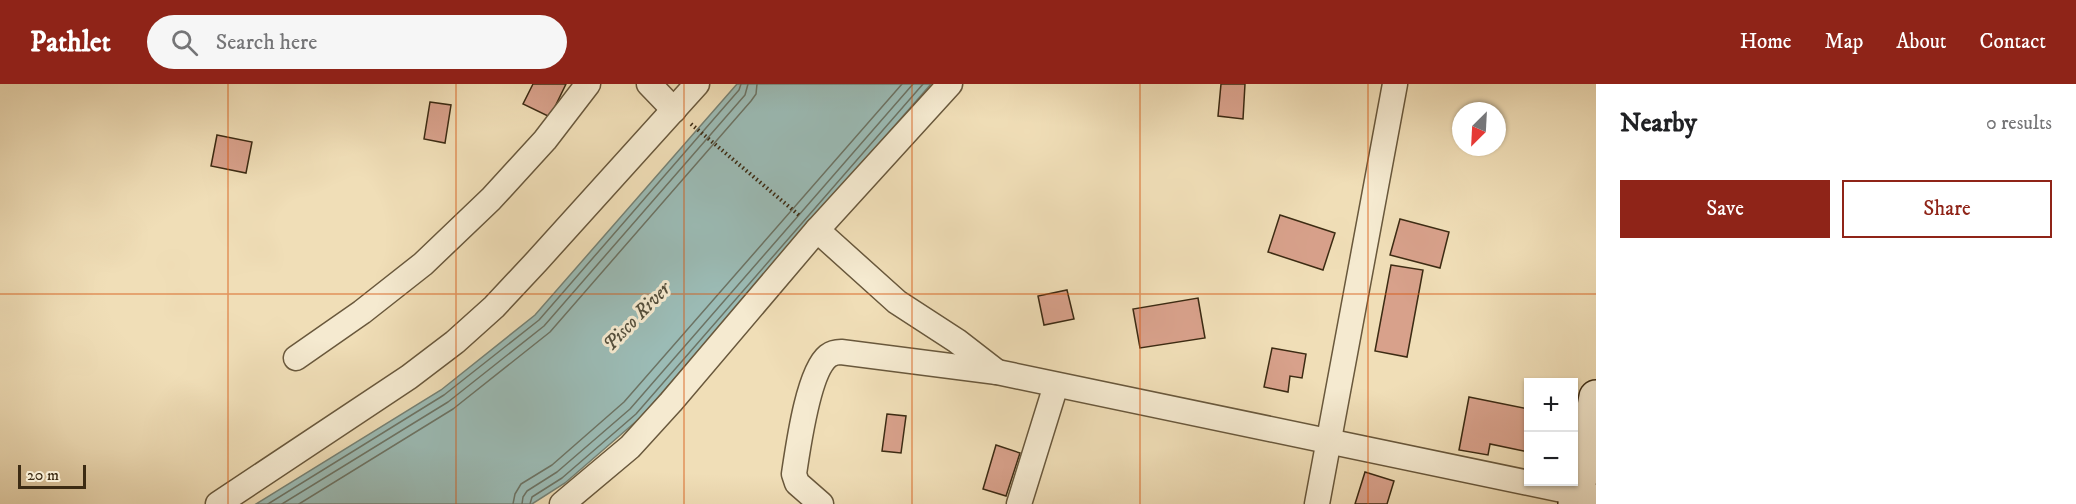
<!DOCTYPE html>
<meta charset="utf-8">
<style>
body{margin:0;font-family:"IM FELL DW Pica",serif;background:#f6f6f6;color:#202124}
.controls{position:absolute;right:18px;bottom:18px;display:grid;overflow:hidden;border-radius:0px;box-shadow:0 2px 4px #0004}
.controls button{width:54px;height:54px;display:grid;place-items:center;padding:0;border:0;border-bottom:2px solid #e0e0e0;background:#fff;color:#202124;font:30px sans-serif}
.compass{position:absolute;left:1452px;top:18px;width:54px;height:54px;border-radius:50%;background:#fff;box-shadow:0 2px 4px #0004;rotate:204deg}
.scale{position:absolute;left:18px;bottom:15px;width:68px;box-sizing:border-box;padding-left:6px;border:3px solid #3c2b13;border-top:0;font-size:16px;line-height:21px;white-space:nowrap;color:#3c2b13;-webkit-text-stroke:4px #f5ead0;paint-order:stroke}
.list{margin:0;padding:0;list-style:none}
h2{display:flex;justify-content:space-between;align-items:center;height:78px;margin:0;padding:0 24px;font-size:26px}
h2 small{font-size:20px;font-weight:400;color:#757577}
.actions{display:flex;gap:12px;padding:18px 24px}
.actions a{flex:1;padding:14px 0;border:2px solid #8f2418;border-radius:0px;text-align:center;font-size:21px;color:#8f2418}
.actions .main{background:#8f2418;color:#fff}
.icon{flex:none;width:33px;height:33px;fill:none;stroke:currentColor;stroke-width:2;stroke-linecap:round;stroke-linejoin:round}
.map{position:relative;flex:none;width:1596px;height:420px;overflow:hidden}
header{display:flex;align-items:center;gap:36px;box-sizing:border-box;height:84px;padding:0 30px;background:#8f2418;color:#fff}
header strong{font-size:28px}
nav{display:flex;gap:33px;margin-inline-start:auto;font-size:21px}
.search{width:420px;height:54px;background:#f6f6f6;display:flex;align-items:center;gap:15px;box-sizing:border-box;padding:0 21px;border-radius:33px;color:#757577;font-size:22px}
main{display:flex}
aside{flex:1;background:#fff}
.map>svg:first-child{display:block}
.water{fill:#9bbbb5;stroke:#758174;stroke-width:1.5}
.lines{fill:none;stroke-linecap:round;stroke-linejoin:round}
.shore{stroke:#6c7364;stroke-width:1.5}
.building{fill:#d8a18b;stroke:#3c2b13;stroke-width:1.5}
.street-casing{stroke:#69583c;stroke-width:27}
.secondary-casing{stroke:#3c2b13;stroke-width:36}
.path{stroke:#3c2b13;stroke-width:4;stroke-dasharray:1.5 3;stroke-linecap:butt}
.street{stroke:#f5ead0;stroke-width:24}
.secondary{stroke:#f5ead0;stroke-width:33}
.grid{fill:none;stroke:#d7540d;stroke-width:1.5;stroke-opacity:0.55}
.labels{text-anchor:middle;stroke-width:6;stroke-linejoin:round;paint-order:stroke}
.water-label{font-size:20px;font-style:italic;fill:#544f3c;stroke:#f5ead0}
</style>
<header>
<strong>Pathlet</strong>
<div class="search"><svg class="icon" aria-label="search" viewBox="0 0 24 24"><circle cx="10" cy="10" r="6"/><path d="M15 15l6 6"/></svg>Search here</div>
<nav><a>Home</a><a>Map</a><a>About</a><a>Contact</a></nav>
</header>
<main>
<div class="map">
<svg width="1596" height="420" viewBox="0 0 1596 420">
<rect width="100%" height="100%" fill="#f0deb7"/>
<filter id="stains"><feTurbulence type="fractalNoise" baseFrequency=".00333" numOctaves="4"/><feColorMatrix values="0 0 0 0 .2 0 0 0 0 .09 0 0 0 0 .02 0 0 0 .5 -.17"/></filter>
<radialGradient id="worn" r=".72"><stop offset=".6" stop-color="#630" stop-opacity="0"/><stop offset="1" stop-color="#630" stop-opacity=".3"/></radialGradient>
<!-- water -->
<polygon class="water" points="737,0 931,0 640,334 565,399 532,420 256,420 441,306 535,231"/>
<g class="lines">
<!-- shore -->
<g class="shore">
<polyline points="268,420 444,311 539,236 739,6 741,0"/>
<polyline points="282,420 448,318 544,242 745,11 748,0"/>
<polyline points="299,420 453,325 550,248 751,17 756,10 757,0"/>
<polyline points="513,420 515,410 521,400 552,381 624,318 902,0"/>
<polyline points="522,420 523,413 527,407 557,388 630,325 913,0"/>
<polyline points="530,420 532,413 562,394 636,330 923,0"/>
</g>
</g>
<!-- building -->
<g class="building">
<polygon points="533,0 566,0 550,33 523,20"/>
<polygon points="1221,0 1245,0 1243,35 1218,32"/>
<polygon points="430,18 451,21 445,59 424,55"/>
<polygon points="217,51 252,58 246,89 211,82"/>
<polygon points="1280,131 1335,149 1323,186 1268,168"/>
<polygon points="1400,135 1449,148 1440,184 1390,171"/>
<polygon points="1391,181 1423,186 1407,273 1375,267"/>
<polygon points="1067,206 1074,235 1044,241 1038,212"/>
<polygon points="1198,214 1205,254 1140,264 1133,225"/>
<polygon points="1272,264 1306,270 1302,294 1290,292 1288,308 1264,303"/>
<polygon points="1469,313 1528,325 1528,368 1490,360 1488,371 1459,366"/>
<polygon points="887,330 906,332 901,369 882,367"/>
<polygon points="996,361 1020,369 1006,412 983,405"/>
<polygon points="1365,388 1394,397 1387,420 1355,420"/>
</g>
<g class="lines">
<!-- street casing -->
<g class="street-casing">
<g id="street">
<polyline points="649,0 674,26"/>
<polyline points="817,146 897,218 957,257 997,288"/>
<polyline points="296,274 362,228 423,180 491,115 545,56 588,0"/>
<polyline points="218,420 409,293 455,258 494,223 537,177 697,0"/>
<polyline points="562,420 630,363 671,318 817,146 950,0"/>
<path d="M 821,420 L 797,399 L 794,390 C 798,364 808,288 828,272 C 832,269 836,268 841,268 L 997,288 L 1596,413"/>
<polyline points="1019,420 1056,301"/>
<polyline points="1317,420 1395,0"/>
</g>
</g>
<!-- secondary casing -->
<g class="secondary-casing">
<polyline id="secondary" points="1575,420 1596,313"/>
</g>
<!-- path -->
<polyline class="path" points="691,40 800,132"/>
<!-- street -->
<use href="#street" class="street"/>
<!-- secondary -->
<use href="#secondary" class="secondary"/>
</g>
<!-- grid -->
<path class="grid" d="M 228,0 L 228,420M 456,0 L 456,420M 684,0 L 684,420M 912,0 L 912,420M 1140,0 L 1140,420M 1368,0 L 1368,420M 0,210 L 1596,210"/>
<g class="labels">
<!-- water labels -->
<g class="water-label">
<text transform="translate(636 232) rotate(-46)" y="7">Pisco River</text>
</g>
</g>
<rect width="100%" height="100%" filter="url(#stains)"/>
<rect width="100%" height="100%" fill="url(#worn)"/>
</svg>
<div class="controls">
<button>+</button>
<button>−</button>
</div>
<svg class="compass" viewBox="-18 -18 36 36"><path d="M0-13l5 13h-10z" fill="#e53935"/><path d="M0 13l5-13h-10z" fill="#757577"/></svg>
<div class="scale">20 m</div>
</div>
<aside>
<h2>Nearby<small>0 results</small></h2>
<ul class="list">
</ul>
<div class="actions"><a class="main">Save</a><a>Share</a></div>
</aside>
</main>
